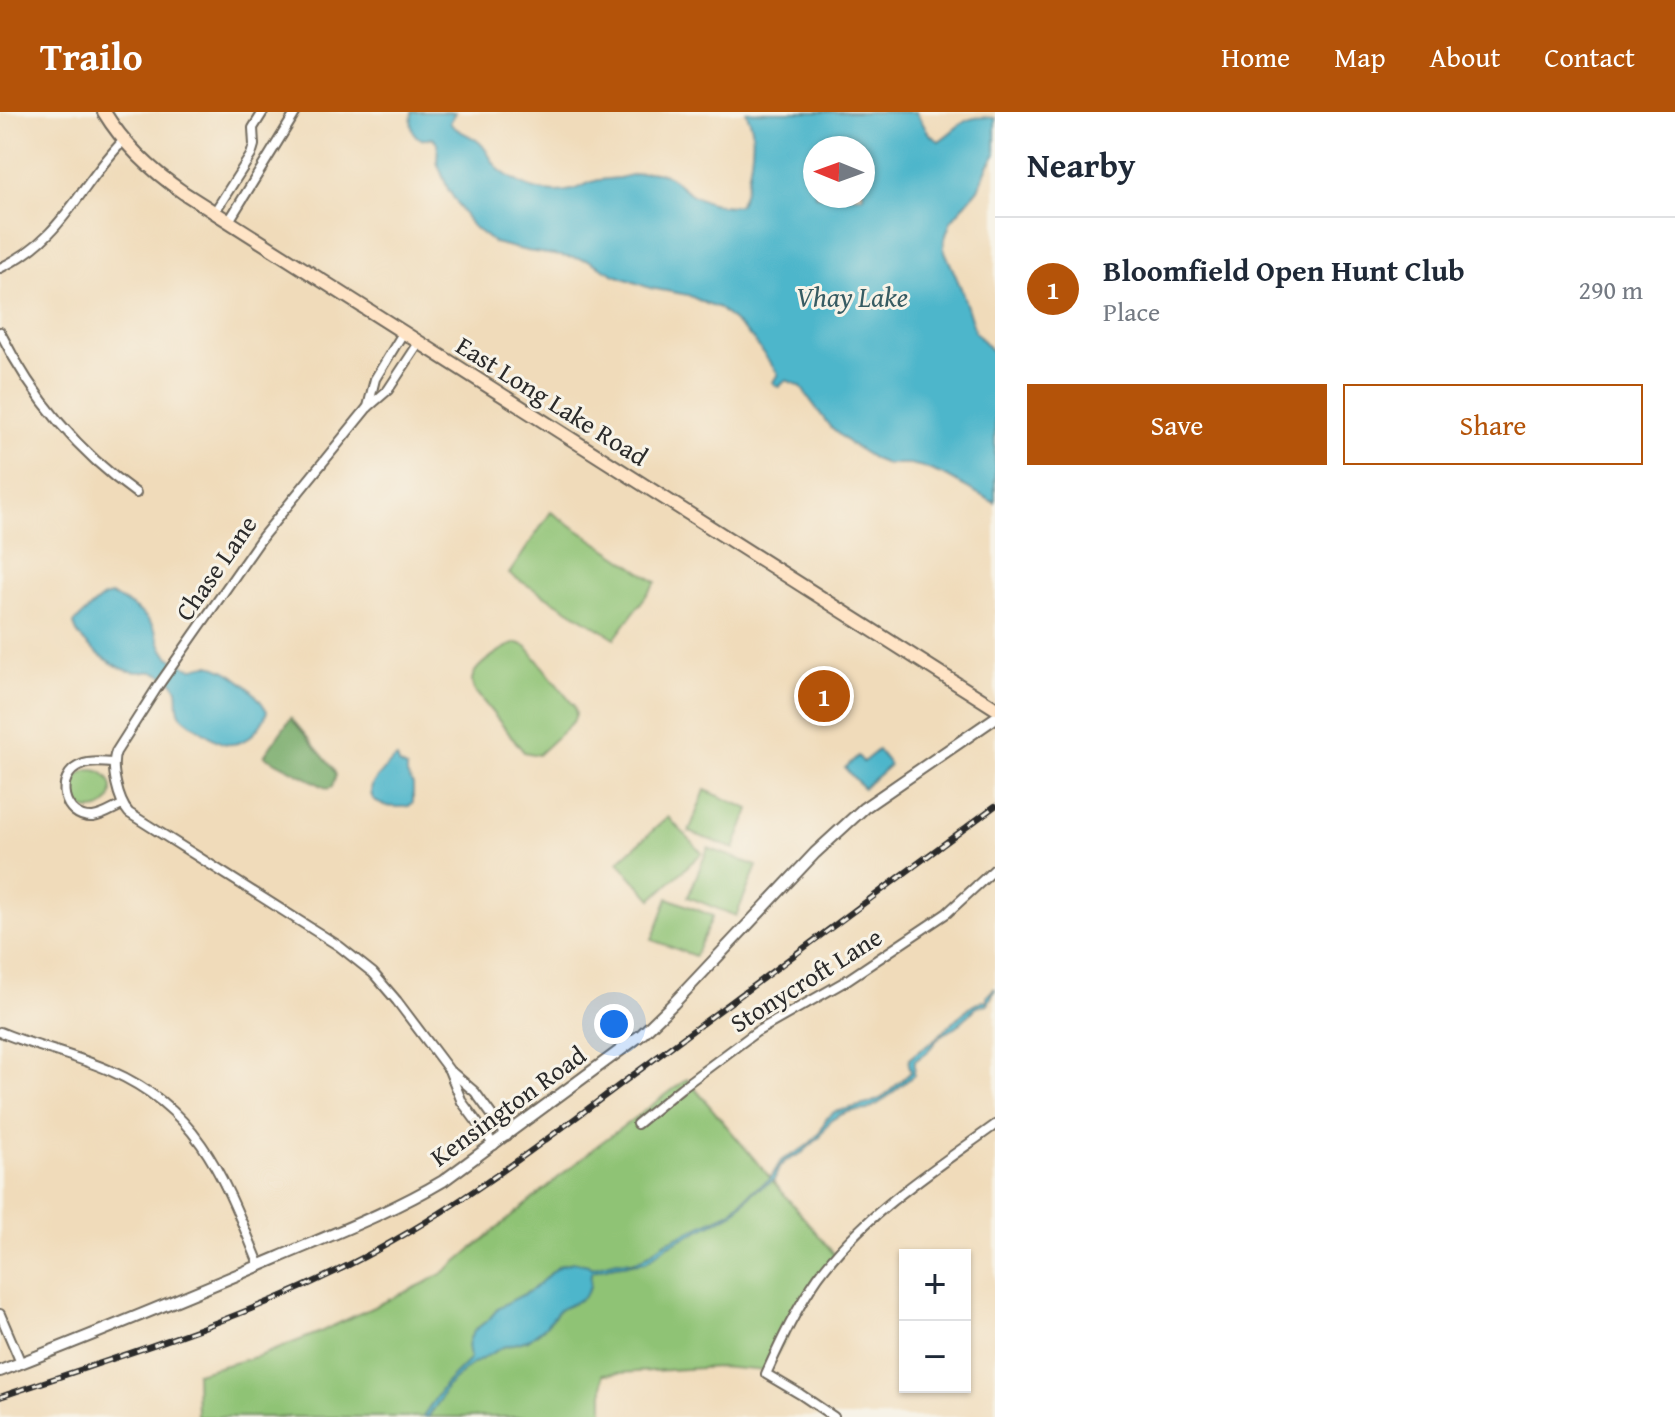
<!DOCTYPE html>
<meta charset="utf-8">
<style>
body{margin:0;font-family:"Gentium Book Plus",serif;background:#f6f6f7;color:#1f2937}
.controls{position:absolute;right:24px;bottom:24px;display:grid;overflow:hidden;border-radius:0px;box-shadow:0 2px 6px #0004}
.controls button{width:72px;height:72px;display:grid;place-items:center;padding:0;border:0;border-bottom:2px solid #e0e1e3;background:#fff;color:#1f2937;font:40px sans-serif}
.compass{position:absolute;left:803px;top:24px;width:72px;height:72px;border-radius:50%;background:#fff;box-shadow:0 2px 6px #0004;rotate:271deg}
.you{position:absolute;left:614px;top:912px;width:28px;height:28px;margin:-20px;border:6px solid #fff;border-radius:50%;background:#1a73e8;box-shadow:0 0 0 12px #1a73e833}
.badge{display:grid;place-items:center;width:52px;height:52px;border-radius:50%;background:#b45309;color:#fff;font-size:26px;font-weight:700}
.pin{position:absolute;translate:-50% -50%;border:4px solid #fff;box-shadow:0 2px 8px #0006}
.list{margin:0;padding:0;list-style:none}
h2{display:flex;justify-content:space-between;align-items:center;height:104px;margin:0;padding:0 32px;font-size:34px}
h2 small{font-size:26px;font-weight:400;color:#747a83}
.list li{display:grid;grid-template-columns:52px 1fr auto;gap:24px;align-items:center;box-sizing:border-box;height:144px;padding:0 32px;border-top:2px solid #e0e1e3}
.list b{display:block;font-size:30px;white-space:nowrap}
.list p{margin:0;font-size:26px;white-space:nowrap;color:#747a83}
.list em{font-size:26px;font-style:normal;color:#747a83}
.actions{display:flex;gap:16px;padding:24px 32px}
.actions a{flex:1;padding:18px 0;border:2px solid #b45309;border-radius:0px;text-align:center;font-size:28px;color:#b45309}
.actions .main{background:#b45309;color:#fff}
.map{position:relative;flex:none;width:995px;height:1305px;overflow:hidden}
header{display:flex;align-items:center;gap:48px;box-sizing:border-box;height:112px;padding:0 40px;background:#b45309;color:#fff}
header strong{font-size:38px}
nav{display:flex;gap:44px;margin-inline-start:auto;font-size:28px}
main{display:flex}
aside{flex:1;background:#fff}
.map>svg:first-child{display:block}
.green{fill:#8fc375;stroke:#5d7750;stroke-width:2}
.forest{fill:#73a966;stroke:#4f6a48;stroke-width:2}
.water{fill:#4db6cb;stroke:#3c707b;stroke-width:2;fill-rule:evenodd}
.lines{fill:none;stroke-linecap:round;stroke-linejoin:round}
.minor-casing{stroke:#70695d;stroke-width:12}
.tertiary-casing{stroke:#70695d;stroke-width:14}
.secondary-casing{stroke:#70695d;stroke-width:16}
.minor{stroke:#fff;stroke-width:8}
.tertiary{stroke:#fff;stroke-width:10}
.secondary{stroke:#ffe4c6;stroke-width:12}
.rail-casing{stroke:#2b2b2b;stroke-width:6}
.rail{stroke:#f7f3e8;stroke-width:3;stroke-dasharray:9;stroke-linecap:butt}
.labels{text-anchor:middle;stroke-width:6;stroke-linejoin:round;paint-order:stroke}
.street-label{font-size:26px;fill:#2b2b2b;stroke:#f7f3e8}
.water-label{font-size:28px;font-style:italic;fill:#375c63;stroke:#f7f3e8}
</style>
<header>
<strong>Trailo</strong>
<nav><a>Home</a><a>Map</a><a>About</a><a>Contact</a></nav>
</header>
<main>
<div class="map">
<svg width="995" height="1305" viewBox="0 0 995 1305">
<rect width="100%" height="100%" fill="#f7f3e8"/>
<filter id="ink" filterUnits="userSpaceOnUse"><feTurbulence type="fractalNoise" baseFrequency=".0125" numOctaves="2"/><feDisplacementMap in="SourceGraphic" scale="16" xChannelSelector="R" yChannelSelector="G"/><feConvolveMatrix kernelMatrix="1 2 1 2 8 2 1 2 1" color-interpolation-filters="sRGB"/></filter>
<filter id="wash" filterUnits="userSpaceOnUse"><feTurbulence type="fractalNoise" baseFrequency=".006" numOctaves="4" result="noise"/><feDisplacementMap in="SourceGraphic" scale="32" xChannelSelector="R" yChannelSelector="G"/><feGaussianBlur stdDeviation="1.8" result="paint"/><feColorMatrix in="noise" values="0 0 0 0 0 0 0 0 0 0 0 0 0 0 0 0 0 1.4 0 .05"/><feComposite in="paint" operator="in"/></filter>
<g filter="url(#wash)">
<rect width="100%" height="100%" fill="#f0dbba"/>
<!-- green -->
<g class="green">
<polygon points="551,400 656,470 615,526 509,462"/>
<path d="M 518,531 L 526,534 L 574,594 L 576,602 L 573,610 L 538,643 L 524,640 L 474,578 C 472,572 471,570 473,564 C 476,553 506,533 518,531 Z"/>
<circle cx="92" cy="678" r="20"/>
<polygon points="705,678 749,697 734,737 689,720"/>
<polygon points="668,705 702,741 652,787 618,750"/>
<polygon points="708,736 757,754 736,804 688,785"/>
<polygon points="668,786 713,804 695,844 652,828"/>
<polygon points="687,967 836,1144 819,1165 767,1259 719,1255 603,1262 603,1305 197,1305 196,1261 259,1244 318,1221 427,1170 443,1161 598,1033"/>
</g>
<!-- forest -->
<polygon class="forest" points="291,606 332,655 336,663 332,675 328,677 264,644"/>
<!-- water -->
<g class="water">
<path d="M 412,0 L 455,0 L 450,11 C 456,20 471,22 480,31 C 489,39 492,53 502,60 C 524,76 546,84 572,78 C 580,77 586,71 595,69 C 603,67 611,67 619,66 C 632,63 642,59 656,60 C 670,61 676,71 687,79 C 702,90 721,96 739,93 C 748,78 756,29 751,12 C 751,11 746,1 746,0 L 916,0 L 929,22 L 939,29 C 962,13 964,2 995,6 L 995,43 L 988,54 L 978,77 L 951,109 L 944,129 L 944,137 L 961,176 L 975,220 L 990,237 L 995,240 L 995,391 L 946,364 L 923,355 L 910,352 L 886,352 L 874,347 L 849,331 L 831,316 L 800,274 L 786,268 L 779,275 L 774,273 L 773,270 L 778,262 L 776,259 L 752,226 L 718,195 L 711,194 L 688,183 L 650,176 L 615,163 L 588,148 L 527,139 L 494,131 L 471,113 L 448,77 L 437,50 L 438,32 L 433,26 C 429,26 425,28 421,27 C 410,23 411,9 412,0 ZM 863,36 L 863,84 L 815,84 L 815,36 Z"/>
<path d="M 111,483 C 127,490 147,502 155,518 C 159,527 161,538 169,545 C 175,549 185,555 192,556 C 199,556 203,552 210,553 C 233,558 256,580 267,599 C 263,615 246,634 227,632 C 217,631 207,622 199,617 C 193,613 184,608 180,602 C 174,590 183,578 170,568 C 151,554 148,563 129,559 C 115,555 87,536 79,523 C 76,520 75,515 74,512 C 76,508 100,487 104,485 C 106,484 109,484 111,483 Z"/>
<polygon points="878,638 890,653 863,676 845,656 858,644 863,650"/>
<path d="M 397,646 L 399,652 L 407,656 L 407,663 L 413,673 L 413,690 L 409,694 C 395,696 366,696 372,674 C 374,668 379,664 383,659 C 388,653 390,650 397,646 Z"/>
<path d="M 995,876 L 988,892 L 978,894 L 956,915 L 940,924 L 927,940 L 915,949 L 914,963 L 881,990 L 867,998 L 851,999 L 840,1003 L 830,1009 L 820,1025 L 802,1041 L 784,1050 L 779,1056 L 774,1068 L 753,1080 L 734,1101 L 667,1134 L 646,1150 L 615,1154 L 593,1159 L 591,1161 L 590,1175 L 585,1184 L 574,1191 L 559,1198 L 545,1215 L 528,1228 L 503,1235 L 468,1255 L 446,1275 L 440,1288 L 428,1305 L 423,1305 L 445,1272 L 470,1247 L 468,1233 L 470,1226 L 475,1218 L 490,1206 L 499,1195 L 532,1178 L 559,1154 L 573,1150 L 588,1153 L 591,1156 L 617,1149 L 632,1150 L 642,1147 L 664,1131 L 731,1100 L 752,1079 L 770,1067 L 781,1049 L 802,1037 L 809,1032 L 819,1022 L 826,1007 L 834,1000 L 868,992 L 882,986 L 911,960 C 910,957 908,951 909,948 C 910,944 925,935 929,932 C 948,918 961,897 984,888 L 987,889 L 987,884 Z"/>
</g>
</g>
<g filter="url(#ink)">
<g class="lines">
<!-- minor casing -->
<g class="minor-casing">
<g id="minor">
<polyline points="214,101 251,43 254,33 253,16 263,0"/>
<polyline points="229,109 296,0"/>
<path d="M 0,156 C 64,126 78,75 124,28"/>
<path d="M 0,220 C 32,284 78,340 136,381"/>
<path d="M 419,231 L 388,278 L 367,296 L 263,424 L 158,574 L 116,640 C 110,654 118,689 129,701 L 339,834 L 373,861 L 397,889 L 449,958 L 462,990 L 494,1033"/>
<polyline points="368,295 375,267 403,221"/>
<path d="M 112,651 C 102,650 90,649 81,653 C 53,664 63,707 93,705 C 103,704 113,697 122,693"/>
<path d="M 0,920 C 36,935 75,943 111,959 C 201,998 225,1070 260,1154"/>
<polyline points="453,961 475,980 507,1024"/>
<polyline points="637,1012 681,976 756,920 844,870 947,801 995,757"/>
<polyline points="0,1202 21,1251"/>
<path d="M 834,1305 L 800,1282 L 766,1262 C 781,1229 797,1195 818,1165 C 864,1102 933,1058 995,1013"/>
</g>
</g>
<!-- tertiary casing -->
<g class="tertiary-casing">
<path id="tertiary" d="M 0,1259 C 93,1223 185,1185 277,1146 C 333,1122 391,1100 443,1069 L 641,923 L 673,892 L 815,741 L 864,696 L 995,606"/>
</g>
<!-- secondary casing -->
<g class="secondary-casing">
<path id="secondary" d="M 104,0 C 124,33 152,59 184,81 L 995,596"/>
</g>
<!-- minor -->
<use href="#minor" class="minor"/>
<!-- tertiary -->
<use href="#tertiary" class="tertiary"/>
<!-- secondary -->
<use href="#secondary" class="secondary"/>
<!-- rail casing -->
<g class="rail-casing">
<path id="rail" d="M 0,1285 C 124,1242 250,1206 366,1144 C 465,1092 552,1023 641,957 C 759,870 877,782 995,694"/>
</g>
<!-- rail -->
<use href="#rail" class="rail"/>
</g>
</g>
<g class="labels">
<!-- street labels -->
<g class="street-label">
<text transform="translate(552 289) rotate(32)" y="9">East Long Lake Road</text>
<text transform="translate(216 456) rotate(-55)" y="9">Chase Lane</text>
<text transform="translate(806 868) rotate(-32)" y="9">Stonycroft Lane</text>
<text transform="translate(508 994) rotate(-36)" y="9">Kensington Road</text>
</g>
<!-- water labels -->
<g class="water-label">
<text x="852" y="195">Vhay Lake</text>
</g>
</g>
</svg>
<div class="controls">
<button>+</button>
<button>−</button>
</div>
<svg class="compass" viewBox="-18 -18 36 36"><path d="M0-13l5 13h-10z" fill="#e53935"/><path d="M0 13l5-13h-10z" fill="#747a83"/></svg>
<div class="you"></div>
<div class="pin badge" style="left:824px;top:584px">1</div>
</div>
<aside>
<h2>Nearby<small></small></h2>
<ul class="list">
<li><span class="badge">1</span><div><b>Bloomfield Open Hunt Club</b><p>Place</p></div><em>290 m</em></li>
</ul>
<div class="actions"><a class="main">Save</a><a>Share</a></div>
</aside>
</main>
